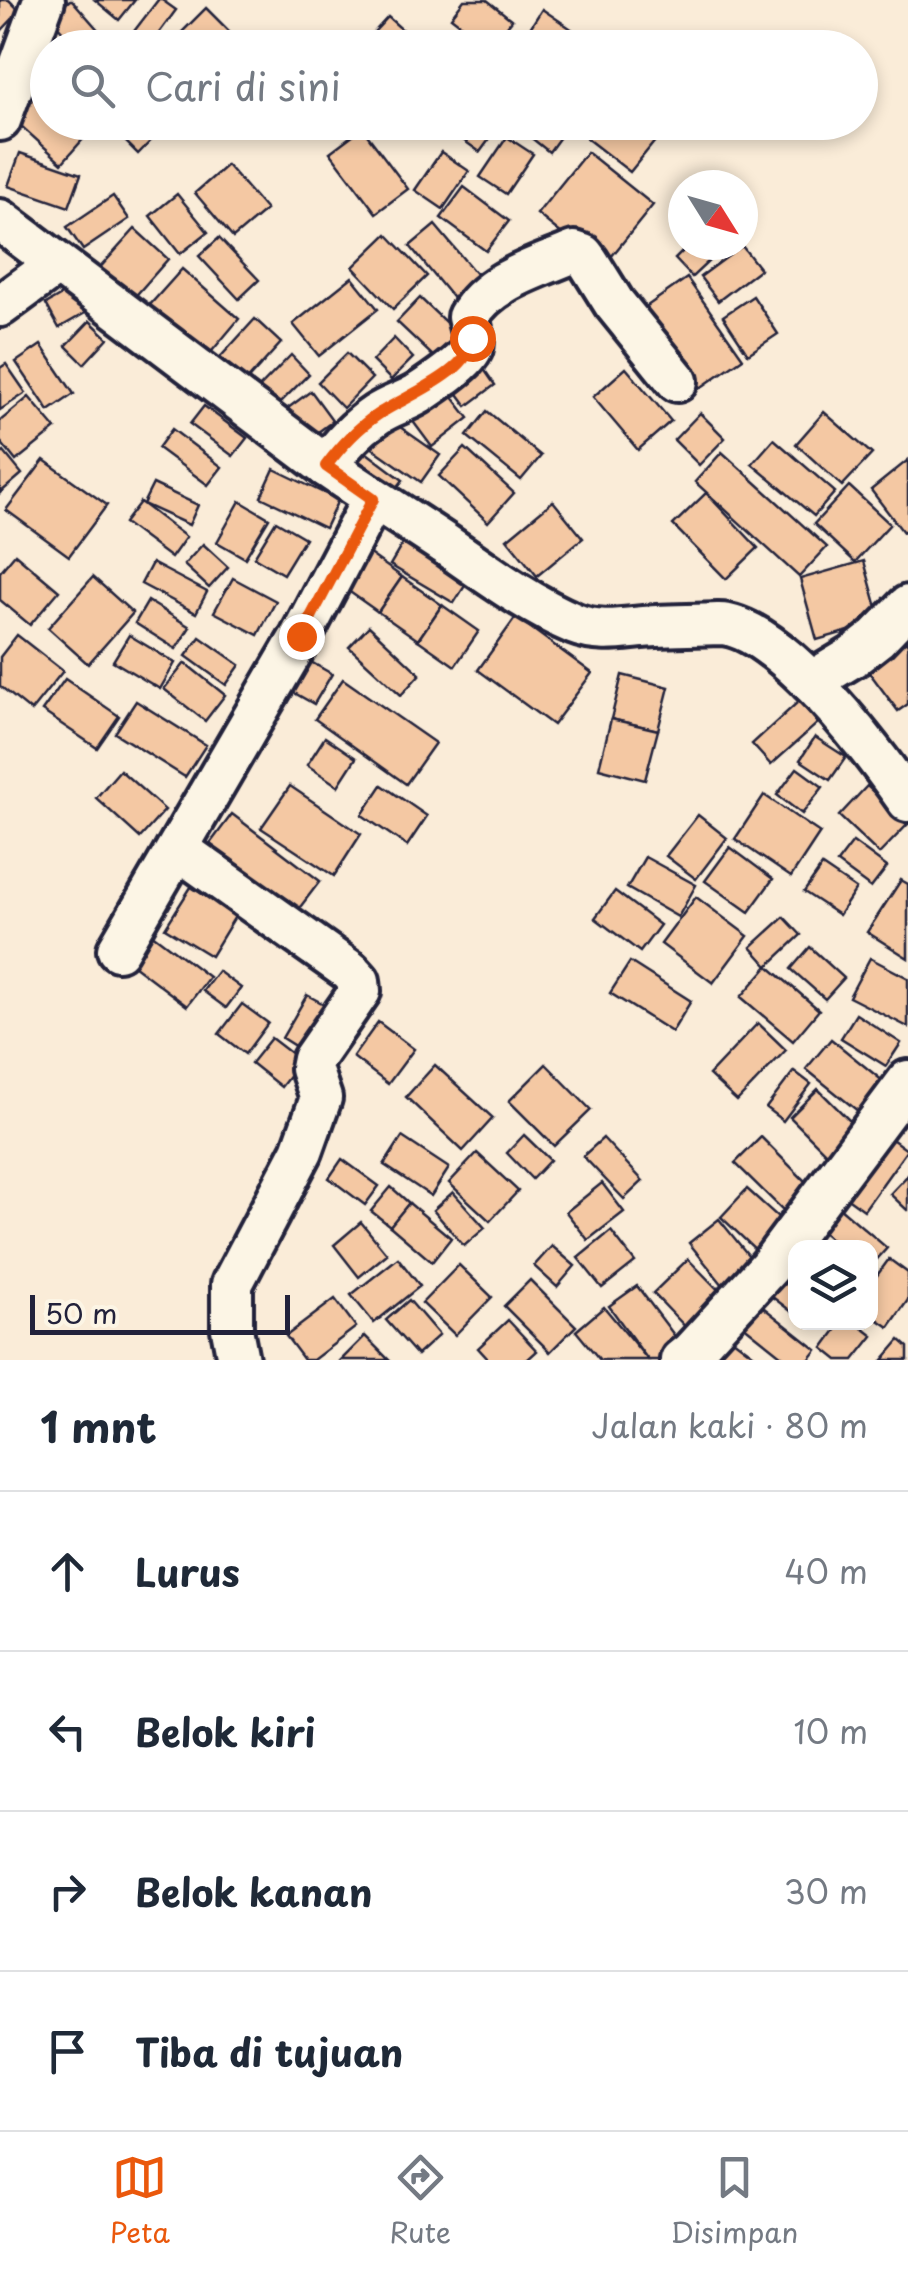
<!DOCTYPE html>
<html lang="id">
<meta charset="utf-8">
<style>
body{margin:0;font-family:"Playpen Sans",sans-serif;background:#f2f2f3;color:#1f2937}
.controls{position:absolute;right:30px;bottom:30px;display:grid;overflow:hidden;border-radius:20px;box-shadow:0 5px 15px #0003}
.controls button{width:90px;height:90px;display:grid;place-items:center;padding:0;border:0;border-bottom:2px solid #e0e1e3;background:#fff;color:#1f2937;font:50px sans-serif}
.compass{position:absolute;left:668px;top:170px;width:90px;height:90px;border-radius:50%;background:#fff;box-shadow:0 5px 15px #0003;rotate:127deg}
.scale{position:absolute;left:30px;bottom:25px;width:260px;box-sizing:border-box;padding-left:10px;border:5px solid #22223b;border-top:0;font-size:28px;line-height:35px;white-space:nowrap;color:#22223b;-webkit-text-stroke:8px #fcf5e5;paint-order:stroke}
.stop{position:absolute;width:30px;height:30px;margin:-22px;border:8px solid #ea580c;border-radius:50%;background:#fff}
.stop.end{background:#ea580c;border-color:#fff;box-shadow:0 2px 10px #0008}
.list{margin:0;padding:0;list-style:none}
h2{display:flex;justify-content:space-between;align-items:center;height:130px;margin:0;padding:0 40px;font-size:42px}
h2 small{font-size:32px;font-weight:400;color:#747a83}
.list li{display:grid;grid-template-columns:65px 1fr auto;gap:30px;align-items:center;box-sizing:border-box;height:160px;padding:0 40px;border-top:2px solid #e0e1e3}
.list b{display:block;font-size:38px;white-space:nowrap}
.list em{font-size:32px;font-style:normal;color:#747a83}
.icon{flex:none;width:55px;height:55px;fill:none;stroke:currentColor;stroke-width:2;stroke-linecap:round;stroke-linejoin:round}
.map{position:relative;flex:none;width:908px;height:1360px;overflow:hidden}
.search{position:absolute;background:#fff;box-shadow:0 5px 15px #0003;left:30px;right:30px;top:30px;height:110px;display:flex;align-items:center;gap:25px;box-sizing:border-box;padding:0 35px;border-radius:55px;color:#747a83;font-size:38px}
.sheet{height:770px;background:#fff}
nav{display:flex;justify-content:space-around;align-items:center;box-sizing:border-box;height:140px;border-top:2px solid #e0e1e3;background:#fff;font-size:28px;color:#747a83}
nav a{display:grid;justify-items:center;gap:5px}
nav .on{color:#ea580c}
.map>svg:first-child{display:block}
.building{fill:#f4c8a3;stroke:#22223b;stroke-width:2.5}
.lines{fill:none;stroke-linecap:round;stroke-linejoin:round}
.minor-casing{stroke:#22223b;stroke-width:48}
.minor{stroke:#fcf5e5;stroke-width:40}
.route{stroke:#ea580c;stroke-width:12}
</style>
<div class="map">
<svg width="908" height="1360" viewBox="0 0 908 1360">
<rect width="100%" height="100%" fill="#faecd8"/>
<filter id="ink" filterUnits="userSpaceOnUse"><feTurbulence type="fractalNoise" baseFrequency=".01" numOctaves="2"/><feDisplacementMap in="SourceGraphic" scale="20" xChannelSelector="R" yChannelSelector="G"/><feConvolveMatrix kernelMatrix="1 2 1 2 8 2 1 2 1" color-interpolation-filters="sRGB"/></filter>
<g filter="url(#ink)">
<!-- building -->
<g class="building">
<polygon points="0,0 9,0 20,11 0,32"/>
<polygon points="70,0 72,0 114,48 77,48 50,17"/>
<polygon points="95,0 135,0 119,20"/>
<polygon points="158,0 162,0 176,10 148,48 131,48 125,43"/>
<polygon points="464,0 487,0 512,20 490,47 451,17"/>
<polygon points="206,8 241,43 236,48 166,48"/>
<polygon points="542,9 598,47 542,48 525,36"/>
<polygon points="388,17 418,44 415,48 368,48 363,44"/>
<polygon points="41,84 48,90 48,122 84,122 92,129 62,163 11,117"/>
<polygon points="106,122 169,122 138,154"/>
<polygon points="465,122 502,122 480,152 456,135"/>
<polygon points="532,122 555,122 565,130 549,152 524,132"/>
<polygon points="598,122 654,122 664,130 630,172 586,138"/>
<polygon points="362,128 408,189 376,213 330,152"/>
<polygon points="507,137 533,154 506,194 480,177"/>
<polygon points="441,152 469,171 443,209 415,190"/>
<polygon points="587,152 653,205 603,267 537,214"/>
<polygon points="20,153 81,174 69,207 8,186"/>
<polygon points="227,165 266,210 233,238 195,193"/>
<polygon points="464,187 509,221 486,251 441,218"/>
<polygon points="177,194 208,232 180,254 150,216"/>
<polygon points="113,196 129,219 83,250 67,227"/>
<polygon points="435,225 482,281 456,302 410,246"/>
<polygon points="135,229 168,259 131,301 97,271"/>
<polygon points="387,234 427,276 393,309 353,267"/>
<polygon points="219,238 259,280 239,299 199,256"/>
<polygon points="689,245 724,245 725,246 692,277 675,259"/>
<polygon points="742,246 760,269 718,301 700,277"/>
<polygon points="182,269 239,319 207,357 149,306"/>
<polygon points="352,277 378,309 319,356 293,324"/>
<polygon points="687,278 743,358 693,393 637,313"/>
<polygon points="72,289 85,313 59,328 46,304"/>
<polygon points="753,296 778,334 748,354 723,316"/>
<polygon points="420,298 459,335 436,359 397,322"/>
<polygon points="255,319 281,343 242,386 215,363"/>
<polygon points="90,321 108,338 84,364 66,346"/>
<polygon points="394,338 413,358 391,380 372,361"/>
<polygon points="41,345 74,394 49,411 16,362"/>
<polygon points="347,353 372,378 343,408 318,382"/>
<polygon points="291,355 309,374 272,411 254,393"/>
<polygon points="479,362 495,385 467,406 450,383"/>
<polygon points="6,364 26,393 0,410 0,368"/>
<polygon points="626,368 671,421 638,450 593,397"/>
<polygon points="443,384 469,418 432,447 406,412"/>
<polygon points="311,391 333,421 310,438 288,408"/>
<polygon points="29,397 56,429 16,461 0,441 0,421"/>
<polygon points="204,406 247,438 233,456 190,424"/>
<polygon points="487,411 541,456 521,480 467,436"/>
<polygon points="824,412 872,454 842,486 796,444"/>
<polygon points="700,413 725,438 699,465 674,440"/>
<polygon points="390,420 440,455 421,482 371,447"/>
<polygon points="172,429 222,467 208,485 158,448"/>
<polygon points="774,439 835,492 814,516 752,464"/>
<polygon points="465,448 514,493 488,522 439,476"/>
<polygon points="363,450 403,480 385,503 346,474"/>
<polygon points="4,452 22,474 0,493 0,455"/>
<polygon points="722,452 827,547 799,577 695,482"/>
<polygon points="44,460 107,505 69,556 6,510"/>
<polygon points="908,460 908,528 903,532 871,490"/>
<polygon points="274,469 338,500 325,528 261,497"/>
<polygon points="153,484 198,505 189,525 143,504"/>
<polygon points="849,486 890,524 855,562 814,524"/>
<polygon points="706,493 758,548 726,579 673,525"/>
<polygon points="240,501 269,518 245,558 217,542"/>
<polygon points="553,501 583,538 537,576 507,539"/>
<polygon points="140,502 186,537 171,558 124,523"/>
<polygon points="276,521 305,538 283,574 254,557"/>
<polygon points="403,543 468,581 454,603 390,565"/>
<polygon points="203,544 228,567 209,588 184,565"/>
<polygon points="361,548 402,577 378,612 337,583"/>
<polygon points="15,554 59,591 30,625 0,600 0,572"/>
<polygon points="864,561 881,622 817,640 800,579"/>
<polygon points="152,563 207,592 196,613 141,584"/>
<polygon points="93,577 133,613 88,664 48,628"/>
<polygon points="402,577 442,605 418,640 378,612"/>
<polygon points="233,578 276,601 258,635 214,612"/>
<polygon points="148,601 190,627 176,649 135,623"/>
<polygon points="442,605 479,631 455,666 418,640"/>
<polygon points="516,617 592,673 553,725 478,670"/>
<polygon points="369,626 420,674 401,695 349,647"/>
<polygon points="17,635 63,671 31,711 0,686 0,657"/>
<polygon points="129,635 175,663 160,689 113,661"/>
<polygon points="200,637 240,665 226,685 186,656"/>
<polygon points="905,640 908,644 908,704 898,711 866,668"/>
<polygon points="302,657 332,674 314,704 284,687"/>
<polygon points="185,663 225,695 205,721 164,689"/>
<polygon points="622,675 669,687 658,730 611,719"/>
<polygon points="65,679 119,716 97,748 42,711"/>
<polygon points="343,679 435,743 406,784 315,719"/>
<polygon points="136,701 206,745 185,777 115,733"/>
<polygon points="799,701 818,723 771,765 752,744"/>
<polygon points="611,719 658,730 645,780 599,768"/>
<polygon points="325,737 356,758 338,786 307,765"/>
<polygon points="815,737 846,757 830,780 800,760"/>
<polygon points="797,768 823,787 802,814 777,795"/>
<polygon points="120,770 165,810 140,838 96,798"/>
<polygon points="382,785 427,816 407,846 362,815"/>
<polygon points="290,786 361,834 334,876 261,828"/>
<polygon points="867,786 908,824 879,854 839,816"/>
<polygon points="764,795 820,833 791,877 735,839"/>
<polygon points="232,814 320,881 288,923 200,857"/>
<polygon points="698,815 727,838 696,879 666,856"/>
<polygon points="853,842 887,867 871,888 837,863"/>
<polygon points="730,847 773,879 749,912 705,881"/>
<polygon points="645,857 696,885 678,917 627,888"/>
<polygon points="822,866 856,889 839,915 804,892"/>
<polygon points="901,880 908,884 908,958 867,932"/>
<polygon points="191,887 236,915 211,956 165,928"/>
<polygon points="615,891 660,925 640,952 595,918"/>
<polygon points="696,897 748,936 713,983 661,944"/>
<polygon points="784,917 801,935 768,966 751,947"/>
<polygon points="147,930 209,977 187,1006 125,959"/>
<polygon points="810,947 844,978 825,999 791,969"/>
<polygon points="870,958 908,978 908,1027 849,997"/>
<polygon points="630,962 691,1001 672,1032 610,993"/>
<polygon points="768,966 819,1010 793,1041 741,997"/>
<polygon points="218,971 241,988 226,1008 203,991"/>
<polygon points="307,995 335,1010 309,1055 282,1038"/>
<polygon points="242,1004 268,1023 245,1054 219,1034"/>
<polygon points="856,1014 901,1043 886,1066 841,1038"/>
<polygon points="378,1022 414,1049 388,1084 353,1057"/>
<polygon points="758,1023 786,1050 737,1101 709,1075"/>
<polygon points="271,1038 301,1061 281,1087 251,1063"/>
<polygon points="831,1039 884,1082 859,1112 806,1069"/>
<polygon points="546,1064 591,1110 554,1146 509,1101"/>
<polygon points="435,1065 493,1118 463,1151 406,1097"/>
<polygon points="794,1071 811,1084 783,1121 766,1108"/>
<polygon points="818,1089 856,1127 828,1155 790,1117"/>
<polygon points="878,1129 907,1150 864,1210 835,1189"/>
<polygon points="524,1135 550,1160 532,1179 507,1153"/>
<polygon points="402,1137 449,1168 431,1196 384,1165"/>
<polygon points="761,1137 813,1189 788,1215 735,1163"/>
<polygon points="603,1138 643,1181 624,1199 583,1156"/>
<polygon points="477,1153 518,1191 490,1221 449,1183"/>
<polygon points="342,1159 379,1186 365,1205 329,1178"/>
<polygon points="908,1175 908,1210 907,1210 890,1194"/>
<polygon points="602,1183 624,1212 588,1240 566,1212"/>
<polygon points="391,1187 409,1203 390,1226 371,1211"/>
<polygon points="747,1189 788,1226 761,1255 721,1217"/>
<polygon points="453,1192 485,1228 464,1246 433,1210"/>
<polygon points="409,1203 451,1238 432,1262 390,1226"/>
<polygon points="839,1207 887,1248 870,1267 870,1248 841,1248 820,1230"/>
<polygon points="719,1219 753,1261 723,1285 689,1243"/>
<polygon points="361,1222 387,1254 359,1277 334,1245"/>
<polygon points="611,1231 635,1262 602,1288 578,1258"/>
<polygon points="552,1246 575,1266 557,1287 534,1266"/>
<polygon points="398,1258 420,1286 374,1323 351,1295"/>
<polygon points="688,1259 731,1303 696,1338 653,1293"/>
<polygon points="889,1259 908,1273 908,1300 889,1327 870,1314 870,1285"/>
<polygon points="459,1265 492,1297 455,1335 422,1303"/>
<polygon points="788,1275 796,1281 796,1315 771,1296"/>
<polygon points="530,1280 576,1326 550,1352 504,1306"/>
<polygon points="637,1286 680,1343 658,1360 648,1360 609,1306"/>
<polygon points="335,1299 356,1327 313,1360 304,1360 286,1336"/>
<polygon points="409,1300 439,1335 417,1355 386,1320"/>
<polygon points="754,1300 817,1350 809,1360 787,1360 738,1321"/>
<polygon points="604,1307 648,1360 600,1360 576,1331"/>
<polygon points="508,1320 537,1351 527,1360 489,1360 478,1348"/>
<polygon points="842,1322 855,1322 873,1336 854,1360 838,1360 823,1348"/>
<polygon points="365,1336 389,1360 341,1360"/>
<polygon points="729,1336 761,1360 711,1360"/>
<polygon points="900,1340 908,1347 908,1360 883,1360"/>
</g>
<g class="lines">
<!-- minor casing -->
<g class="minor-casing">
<g id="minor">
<polyline points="0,120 44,0"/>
<path d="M 0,220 L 326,466 C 365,493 406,518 446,545 C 485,572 531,606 575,624 C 602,635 629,627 657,626 C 677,625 698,625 718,624 C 778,623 875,754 908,801"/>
<polyline points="0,306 56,265"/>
<path d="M 326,466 C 340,446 355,429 376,415 C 389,406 405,402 418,394 C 430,386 469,360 472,348 C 475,339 470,326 468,317 C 488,281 537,268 574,252 L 583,255 L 589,263 L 614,303 L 677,381"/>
<polyline points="811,682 854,656 877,638 908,606"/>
<polyline points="178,849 350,971 359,981 360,991 313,1059 311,1069 321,1098 302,1151 232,1284 232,1329 238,1360"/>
<polyline points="118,950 301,636 373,499"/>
<polyline points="681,1360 691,1352 769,1267 908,1081"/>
</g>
</g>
<!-- minor -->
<use href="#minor" class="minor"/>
</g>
</g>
<g class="lines" filter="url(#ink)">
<!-- route -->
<path class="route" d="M 301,636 L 373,499 L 326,466 C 341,446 356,429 377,415 C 403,397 471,373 472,338"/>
</g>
</svg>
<div class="controls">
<button><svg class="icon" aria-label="layers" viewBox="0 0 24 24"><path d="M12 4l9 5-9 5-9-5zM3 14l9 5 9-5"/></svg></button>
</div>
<svg class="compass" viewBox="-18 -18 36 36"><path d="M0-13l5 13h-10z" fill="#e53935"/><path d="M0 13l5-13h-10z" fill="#747a83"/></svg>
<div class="scale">50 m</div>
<div class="stop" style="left:472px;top:338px"></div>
<div class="stop end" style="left:301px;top:636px"></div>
<div class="search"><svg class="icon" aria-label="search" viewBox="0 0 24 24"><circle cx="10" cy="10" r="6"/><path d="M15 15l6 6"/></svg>Cari di sini</div>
</div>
<section class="sheet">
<h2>1 mnt<small>Jalan kaki · 80 m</small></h2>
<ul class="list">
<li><svg class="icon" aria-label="ahead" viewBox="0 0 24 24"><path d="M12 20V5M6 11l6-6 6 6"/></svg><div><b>Lurus</b></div><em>40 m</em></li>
<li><svg class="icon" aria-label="left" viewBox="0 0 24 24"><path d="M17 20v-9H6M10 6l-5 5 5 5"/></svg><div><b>Belok kiri</b></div><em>10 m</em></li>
<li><svg class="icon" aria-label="right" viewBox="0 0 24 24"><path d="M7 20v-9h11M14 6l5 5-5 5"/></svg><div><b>Belok kanan</b></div><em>30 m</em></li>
<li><svg class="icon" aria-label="arrive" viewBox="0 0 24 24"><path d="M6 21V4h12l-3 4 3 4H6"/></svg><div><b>Tiba di tujuan</b></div></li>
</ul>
</section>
<nav>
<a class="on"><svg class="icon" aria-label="map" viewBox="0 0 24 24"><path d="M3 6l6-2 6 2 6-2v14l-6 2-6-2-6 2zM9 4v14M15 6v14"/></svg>Peta</a>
<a><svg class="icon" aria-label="directions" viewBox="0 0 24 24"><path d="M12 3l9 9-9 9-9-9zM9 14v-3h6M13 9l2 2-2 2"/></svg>Rute</a>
<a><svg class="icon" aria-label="saved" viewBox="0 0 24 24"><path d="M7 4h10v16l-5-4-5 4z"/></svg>Disimpan</a>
</nav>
